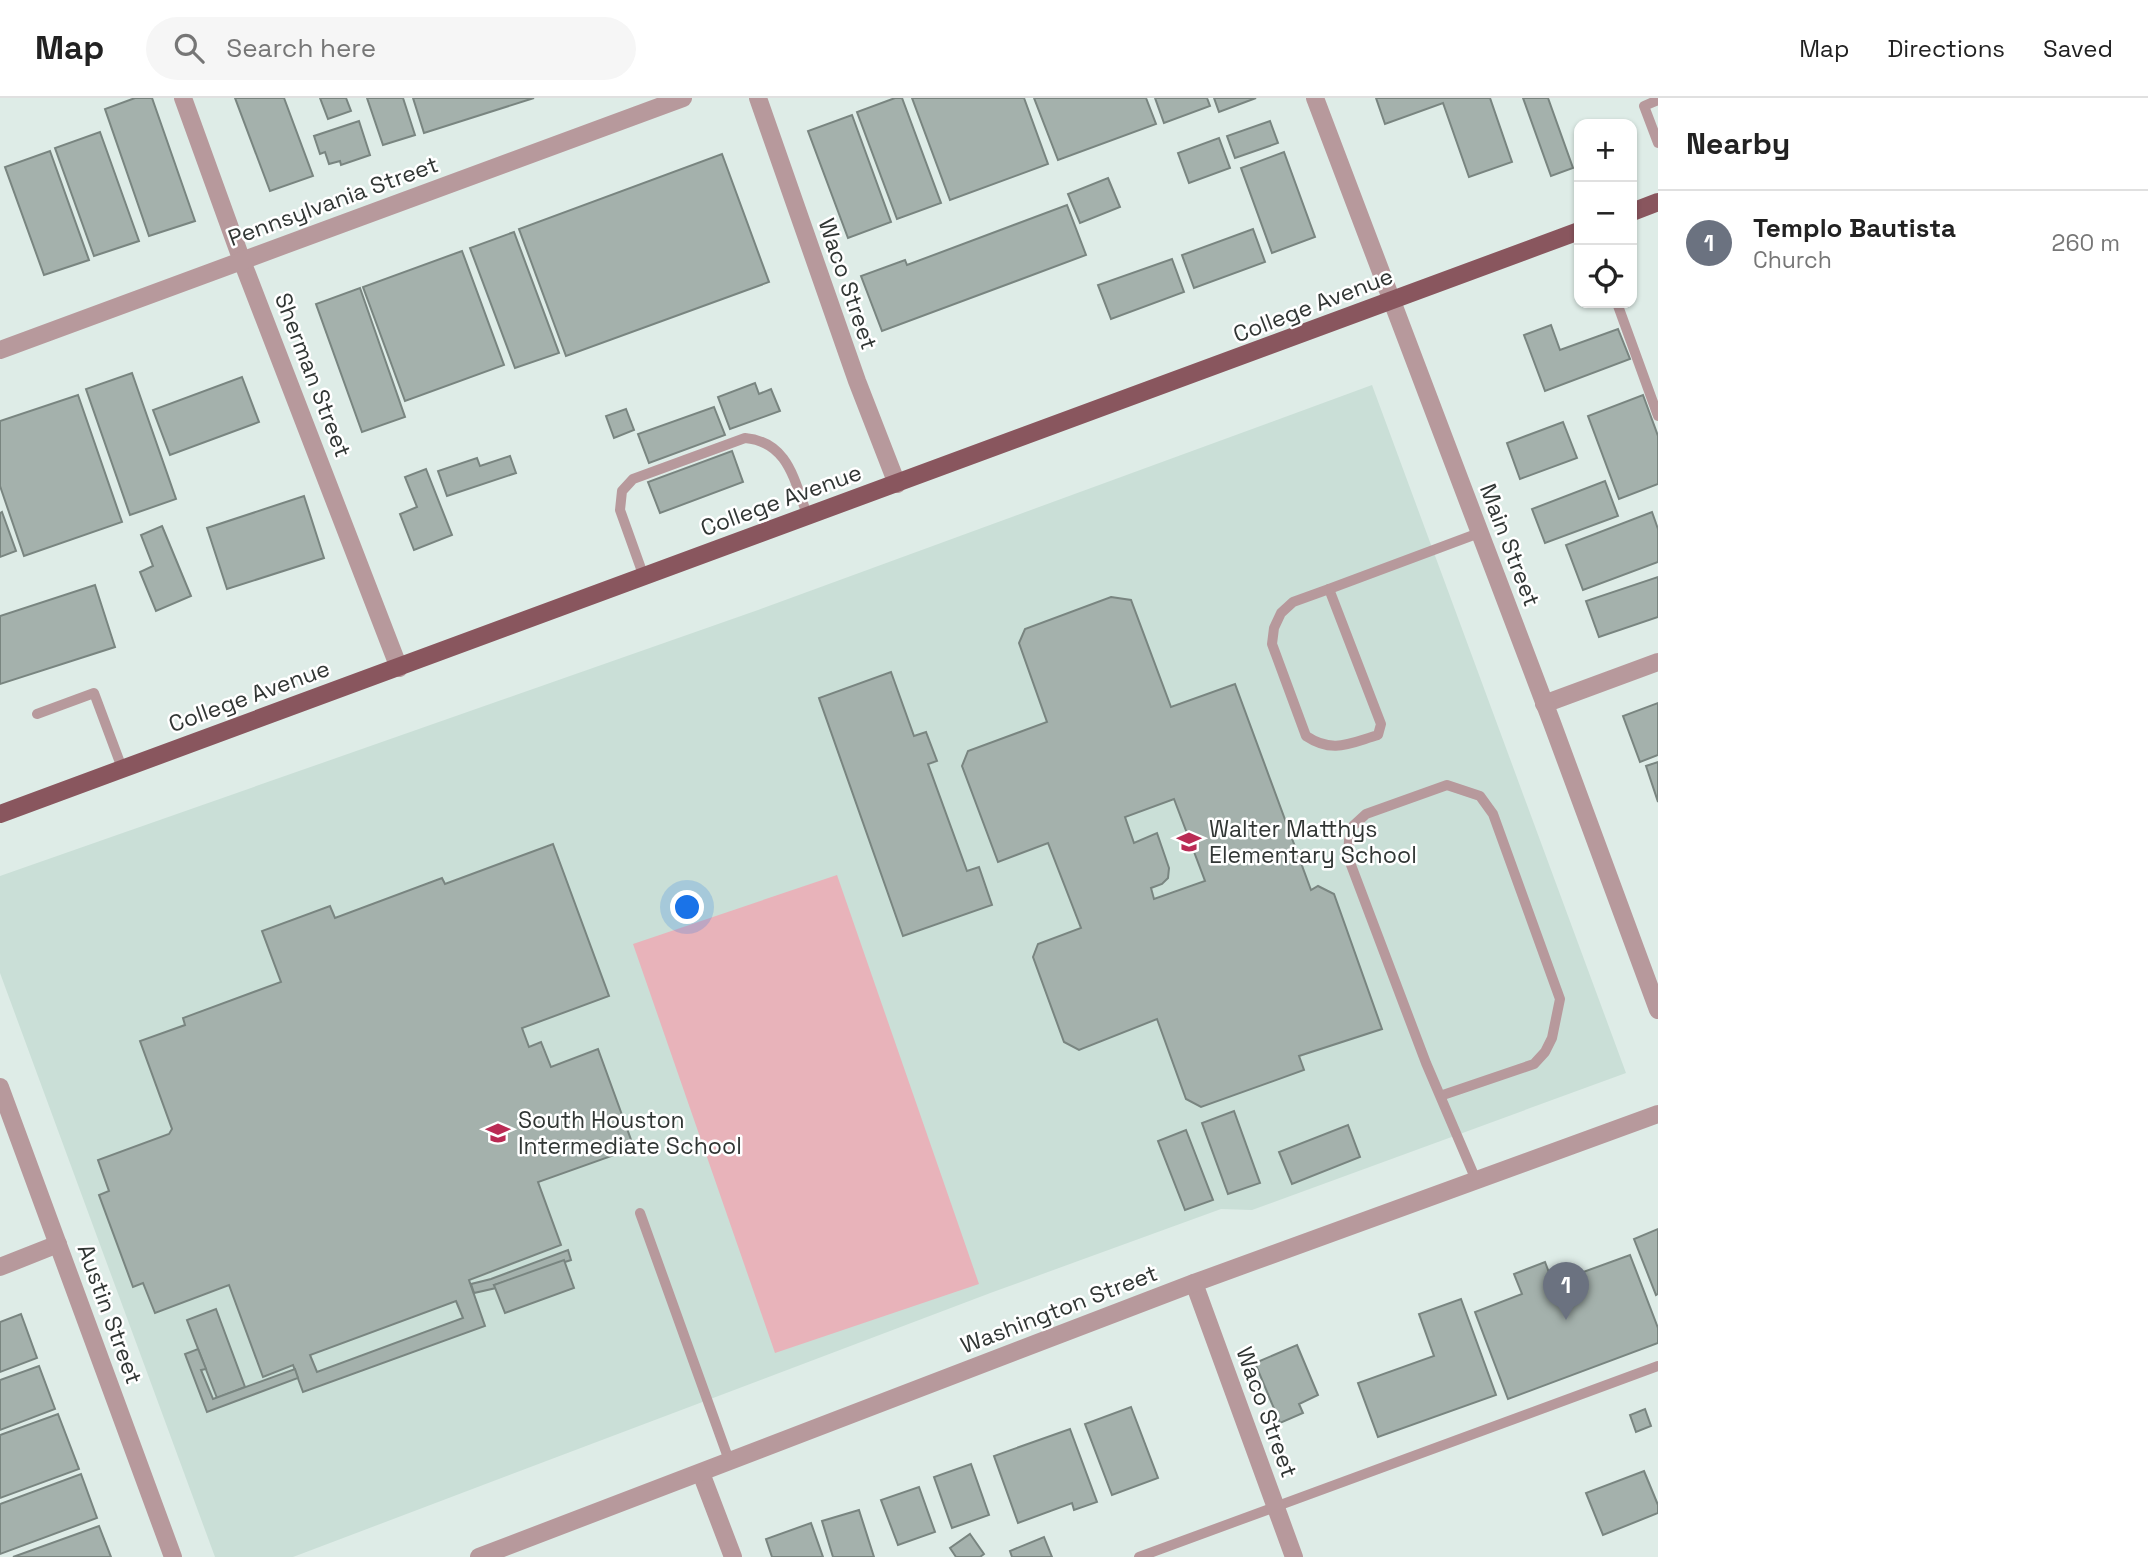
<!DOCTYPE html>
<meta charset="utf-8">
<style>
body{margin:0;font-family:"Space Grotesk",sans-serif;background:#f6f6f6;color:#222}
.controls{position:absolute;right:21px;top:21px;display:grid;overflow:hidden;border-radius:14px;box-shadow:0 2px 5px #0004}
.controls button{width:63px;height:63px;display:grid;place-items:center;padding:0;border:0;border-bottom:2px solid #e0e0e0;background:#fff;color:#222;font:35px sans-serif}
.you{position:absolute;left:688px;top:810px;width:24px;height:24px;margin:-18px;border:5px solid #fff;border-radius:50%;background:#1a73e8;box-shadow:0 0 0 10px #1a73e833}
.badge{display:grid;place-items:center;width:46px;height:46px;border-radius:50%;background:#ba2b54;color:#fff;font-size:23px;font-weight:700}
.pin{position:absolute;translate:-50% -58px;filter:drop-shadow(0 2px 4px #0008)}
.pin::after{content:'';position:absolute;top:37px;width:24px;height:21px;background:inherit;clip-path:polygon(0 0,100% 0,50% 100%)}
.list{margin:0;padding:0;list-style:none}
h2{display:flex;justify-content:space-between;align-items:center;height:91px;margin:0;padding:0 28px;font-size:30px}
h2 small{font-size:23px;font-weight:400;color:#767676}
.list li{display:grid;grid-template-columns:46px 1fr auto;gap:21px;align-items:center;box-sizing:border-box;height:105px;padding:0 28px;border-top:2px solid #e0e0e0}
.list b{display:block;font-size:26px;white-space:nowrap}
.list p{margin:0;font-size:23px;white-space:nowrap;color:#767676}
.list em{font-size:23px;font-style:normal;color:#767676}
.icon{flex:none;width:38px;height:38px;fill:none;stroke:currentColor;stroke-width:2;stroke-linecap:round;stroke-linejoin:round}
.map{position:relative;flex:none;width:1658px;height:1459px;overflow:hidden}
header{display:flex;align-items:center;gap:42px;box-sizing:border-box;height:98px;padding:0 35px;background:#fff;border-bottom:2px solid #e0e0e0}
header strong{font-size:33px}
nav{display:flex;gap:38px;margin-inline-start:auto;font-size:24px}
.search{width:490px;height:63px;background:#f6f6f6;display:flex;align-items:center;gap:18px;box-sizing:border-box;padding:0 24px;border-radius:38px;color:#767676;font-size:26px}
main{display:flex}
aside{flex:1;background:#fff}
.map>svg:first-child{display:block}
.built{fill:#cadfd7}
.green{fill:#e8b3ba}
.building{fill:#a4b1ac;stroke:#798580;stroke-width:2;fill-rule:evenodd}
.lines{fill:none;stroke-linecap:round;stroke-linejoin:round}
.service{stroke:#b7999c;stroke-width:10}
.minor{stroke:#b7999c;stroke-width:18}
.tertiary{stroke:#b7999c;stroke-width:18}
.primary{stroke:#89565e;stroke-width:18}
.labels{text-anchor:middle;stroke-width:5;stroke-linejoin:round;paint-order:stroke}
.street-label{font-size:23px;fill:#313634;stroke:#fff}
.poi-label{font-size:23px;fill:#313634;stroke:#fff;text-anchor:start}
</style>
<header>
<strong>Map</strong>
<div class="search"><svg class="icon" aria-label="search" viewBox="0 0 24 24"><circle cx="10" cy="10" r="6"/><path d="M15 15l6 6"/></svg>Search here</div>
<nav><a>Map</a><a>Directions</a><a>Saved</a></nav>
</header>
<main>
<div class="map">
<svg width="1658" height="1459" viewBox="0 0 1658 1459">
<rect width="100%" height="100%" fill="#deece7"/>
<!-- built -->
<polygon class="built" points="1372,287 1626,975 1252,1112 1221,1111 993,1194 293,1459 215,1459 0,875 0,778 758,512"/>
<!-- green -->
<polygon class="green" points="837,777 979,1186 775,1255 633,846"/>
<!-- building -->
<g class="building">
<polygon points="135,0 152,0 195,123 149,138 105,11"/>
<polygon points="235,0 284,0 313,78 270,93"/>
<polygon points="320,0 346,0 351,13 328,21"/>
<polygon points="367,0 403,0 415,37 383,47"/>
<polygon points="413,0 534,0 424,35"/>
<polygon points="895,0 902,0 941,105 897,121 857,14"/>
<polygon points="912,0 1024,0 1048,66 950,102"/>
<polygon points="1034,0 1146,0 1156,26 1058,62"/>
<polygon points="1155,0 1207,0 1210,8 1164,25"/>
<polygon points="1214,0 1256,0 1219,14"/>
<polygon points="1376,0 1490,0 1512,64 1469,79 1443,5 1385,26"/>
<polygon points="1523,0 1548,0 1573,70 1551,78"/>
<polygon points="852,17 891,124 848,140 808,33"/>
<polygon points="359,23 370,57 341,67 340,63 329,66 325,54 320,56 314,38"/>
<polygon points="1270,23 1278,45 1235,60 1227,38"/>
<polygon points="100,34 139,143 94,158 55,50"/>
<polygon points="1219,40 1230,70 1189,85 1178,55"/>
<polygon points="50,53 89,162 44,177 5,69"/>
<polygon points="1284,54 1315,139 1272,155 1241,70"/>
<polygon points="722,56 769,184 566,258 519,131"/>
<polygon points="1108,80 1120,109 1080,125 1068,96"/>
<polygon points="1067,107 1086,157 882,233 861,178 905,162 907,167"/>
<polygon points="1253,131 1265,164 1194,190 1182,157"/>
<polygon points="514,134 559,255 515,270 470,150"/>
<polygon points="462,153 504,267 405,303 363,189"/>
<polygon points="1172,161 1184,194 1111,221 1098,187"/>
<polygon points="360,190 405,319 362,334 316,206"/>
<polygon points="1551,227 1560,252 1618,231 1630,261 1545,293 1524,237"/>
<polygon points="132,275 176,401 130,417 86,291"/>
<polygon points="242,279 259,324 170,357 153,312"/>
<polygon points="755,285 759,296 771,291 780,313 730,331 718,299"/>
<polygon points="78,297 122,424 24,458 0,388 0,323"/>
<polygon points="1643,297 1658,338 1658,386 1619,401 1588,318"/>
<polygon points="714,309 725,337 649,365 638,336"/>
<polygon points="626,311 634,332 614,340 606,318"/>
<polygon points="1563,324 1577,360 1520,381 1507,345"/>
<polygon points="732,353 743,384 660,415 648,384"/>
<polygon points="510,358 516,375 447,398 438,373 477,360 480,368"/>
<polygon points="426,371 452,437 414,452 400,416 417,409 405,379"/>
<polygon points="1605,383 1618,418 1545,445 1532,411"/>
<polygon points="304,398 324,460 227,491 207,430"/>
<polygon points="2,414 16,453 0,459 0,415"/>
<polygon points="1652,414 1658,431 1658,464 1583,492 1566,447"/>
<polygon points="162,428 191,498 156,513 140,474 153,468 141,437"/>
<polygon points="1658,479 1658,519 1599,539 1586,503"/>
<polygon points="95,487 115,549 0,586 0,518"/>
<path d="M 1111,499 L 1131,502 L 1171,609 L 1235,586 L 1311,792 L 1318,788 L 1334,796 L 1382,931 L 1299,958 L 1304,972 L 1201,1009 L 1186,1001 L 1157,921 L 1079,952 L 1064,944 L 1033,859 L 1038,846 L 1081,830 L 1048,745 L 998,764 L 962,668 L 968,653 L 1047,624 L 1019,545 L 1025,531 ZM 1174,701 L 1205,783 L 1154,801 L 1151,790 L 1162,786 L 1168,780 L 1169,770 L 1157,735 L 1134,745 L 1125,719 Z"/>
<polygon points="891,574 914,638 926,634 937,663 928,666 967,773 979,769 992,807 903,838 819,600"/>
<polygon points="1658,605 1658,657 1640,664 1623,618"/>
<polygon points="1658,664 1658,704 1646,668"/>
<path d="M 553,746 L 609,898 L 522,930 L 529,949 L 541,944 L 551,969 L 598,951 L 634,1050 L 538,1084 L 561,1147 L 469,1182 L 485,1228 L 303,1294 L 293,1267 L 263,1279 L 229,1187 L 155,1215 L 143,1185 L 133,1189 L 99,1097 L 109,1093 L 98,1062 L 169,1036 L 172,1031 L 140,943 L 185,927 L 183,920 L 281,884 L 262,833 L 330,808 L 335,820 L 442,780 L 445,786 ZM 456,1203 L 463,1220 L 317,1274 L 310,1257 Z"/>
<polygon points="1234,1013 1260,1085 1228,1096 1202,1025"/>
<polygon points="1348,1027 1360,1059 1292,1086 1279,1054"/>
<polygon points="1186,1032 1213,1102 1185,1112 1158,1043"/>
<polygon points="1658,1131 1658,1196 1656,1197 1634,1141"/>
<polygon points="568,1152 571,1162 494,1187 496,1190 474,1195 471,1186 491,1181"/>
<polygon points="1630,1157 1658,1230 1658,1245 1508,1301 1475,1214 1522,1196 1514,1176 1545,1164 1553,1185"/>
<polygon points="564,1162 574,1190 505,1215 494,1187"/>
<polygon points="1461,1201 1496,1297 1378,1339 1358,1285 1434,1258 1419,1216"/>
<polygon points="216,1211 245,1289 217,1300 187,1222"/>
<polygon points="21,1216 37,1260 0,1274 0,1224"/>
<polygon points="1297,1247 1318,1297 1299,1306 1303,1315 1280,1325 1255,1265"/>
<polygon points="198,1251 206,1271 201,1272 213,1301 295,1271 298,1280 207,1314 185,1256"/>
<polygon points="39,1268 55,1311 0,1332 0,1282"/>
<polygon points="1131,1309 1158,1380 1112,1397 1085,1326"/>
<polygon points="1645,1311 1651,1328 1636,1334 1630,1317"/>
<polygon points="58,1316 79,1371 0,1400 0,1337"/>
<polygon points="1070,1331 1097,1404 1074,1412 1072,1405 1018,1425 994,1358"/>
<polygon points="971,1366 989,1417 952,1430 934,1379"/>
<polygon points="1644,1373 1658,1407 1658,1415 1603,1437 1586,1395"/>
<polygon points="81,1376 97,1420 0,1456 0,1406"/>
<polygon points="919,1389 935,1434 898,1447 881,1402"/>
<polygon points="859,1412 874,1459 833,1459 822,1423"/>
<polygon points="811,1425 823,1459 772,1459 766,1441"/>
<polygon points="99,1428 111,1459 13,1459"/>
<polygon points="970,1436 984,1456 980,1459 956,1459 950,1450"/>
<polygon points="1044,1439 1052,1459 1012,1459 1010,1453"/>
</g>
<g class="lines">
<!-- service -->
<g class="service">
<polyline points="1658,2 1644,8 1658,45"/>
<polyline points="1617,205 1658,318"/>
<path d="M 644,479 L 620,412 L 622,393 L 633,381 L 745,340 C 789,344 794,383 808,419"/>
<path d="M 1329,491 L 1381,626 L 1378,637 C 1350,645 1333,656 1306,638 L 1272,546 L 1274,530 L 1281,515 L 1293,504 Z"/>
<polyline points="1329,491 1479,435"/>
<polyline points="37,616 94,595 122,670"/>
<polyline points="1440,998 1534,966 1545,954 1552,940 1560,901 1493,716 1480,698 1447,687 1366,716 1353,728 1349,742 1348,759 1426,965 1476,1082"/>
<polyline points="640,1115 730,1365"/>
<polyline points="1139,1459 1658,1268"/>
</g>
<!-- minor -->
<g class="minor">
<polyline points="183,0 242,163 399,570"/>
<polyline points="758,0 857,283 897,386"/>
<polyline points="0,252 683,0"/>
<polyline points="1544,606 1658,564"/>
<polyline points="0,1169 58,1146"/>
<polyline points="1194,1185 1294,1459"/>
<polyline points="701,1375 733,1459"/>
<polyline points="479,1459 1194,1185 1658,1016"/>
</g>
<!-- tertiary -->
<g class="tertiary">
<polyline points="1315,0 1552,625 1658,912"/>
<polyline points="0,989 173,1459"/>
</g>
<!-- primary -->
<g class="primary">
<polyline points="1632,114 1658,104"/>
<path d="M 0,716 C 526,521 1054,331 1579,133"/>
</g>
</g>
<!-- icons -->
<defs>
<g id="school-bare" transform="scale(1.89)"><path d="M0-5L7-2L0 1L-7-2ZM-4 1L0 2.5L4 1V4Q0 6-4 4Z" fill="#ba2b54" stroke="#fff" stroke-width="2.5" paint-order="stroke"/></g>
</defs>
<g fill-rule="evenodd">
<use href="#school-bare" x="1189" y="744"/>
<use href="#school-bare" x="498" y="1035"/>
</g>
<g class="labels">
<!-- street labels -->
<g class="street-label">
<text transform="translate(333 103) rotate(-20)" y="8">Pennsylvania Street</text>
<text transform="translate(848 186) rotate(71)" y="8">Waco Street</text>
<text transform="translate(1313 207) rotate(-21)" y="8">College Avenue</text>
<text transform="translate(313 277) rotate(69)" y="8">Sherman Street</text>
<text transform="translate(781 402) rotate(-20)" y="8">College Avenue</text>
<text transform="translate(1510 447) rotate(69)" y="8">Main Street</text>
<text transform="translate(249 598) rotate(-20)" y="8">College Avenue</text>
<text transform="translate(1059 1211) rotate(-21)" y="8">Washington Street</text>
<text transform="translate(110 1216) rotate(70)" y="8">Austin Street</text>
<text transform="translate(1267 1314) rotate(70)" y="8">Waco Street</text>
</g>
<!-- poi labels -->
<g class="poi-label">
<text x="1209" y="739">Walter Matthys<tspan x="1209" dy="26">Elementary School</tspan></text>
<text x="518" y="1030">South Houston<tspan x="518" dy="26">Intermediate School</tspan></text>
</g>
</g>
</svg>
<div class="controls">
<button>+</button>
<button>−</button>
<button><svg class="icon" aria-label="locate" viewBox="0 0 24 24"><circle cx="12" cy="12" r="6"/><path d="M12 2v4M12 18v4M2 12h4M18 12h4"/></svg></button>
</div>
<div class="you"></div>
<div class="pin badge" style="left:1566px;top:1222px;background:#6b7280">1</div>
</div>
<aside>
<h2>Nearby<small></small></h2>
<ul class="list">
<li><span class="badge" style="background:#6b7280">1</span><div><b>Templo Bautista</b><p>Church</p></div><em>260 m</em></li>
</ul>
</aside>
</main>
